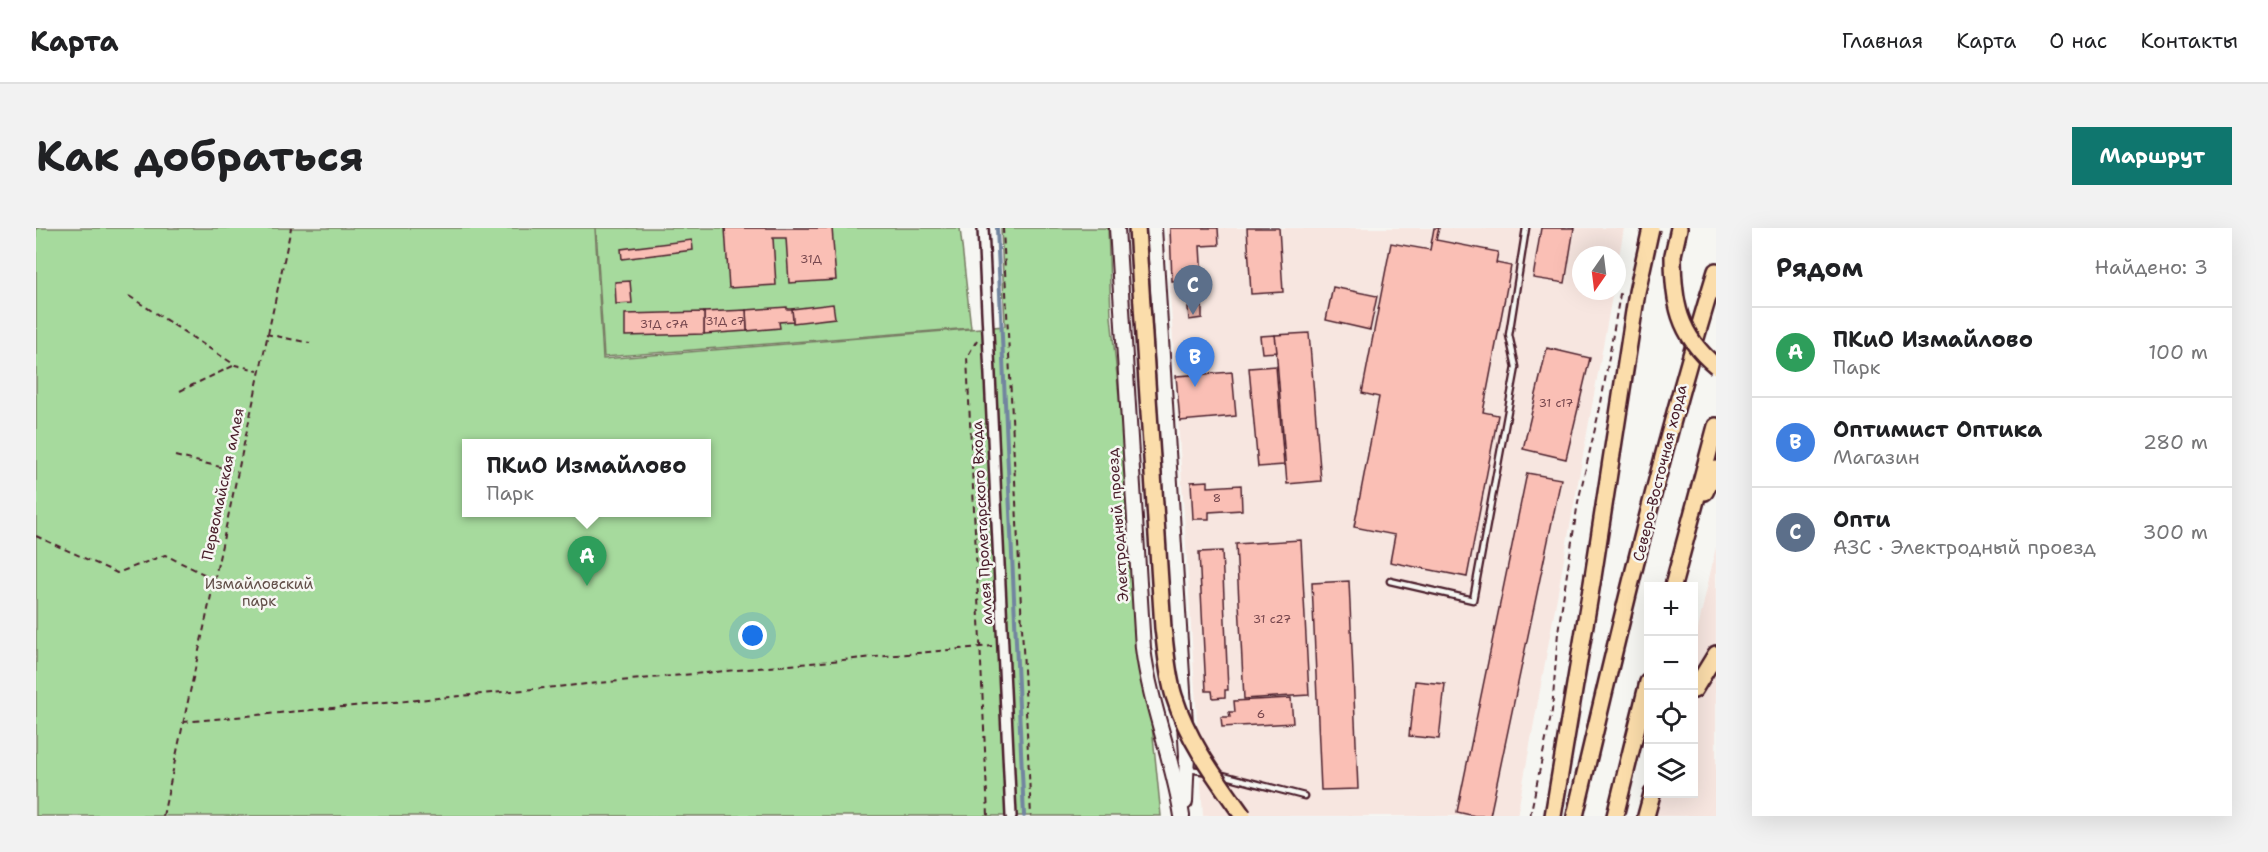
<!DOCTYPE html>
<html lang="ru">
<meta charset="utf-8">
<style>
body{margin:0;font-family:"Shantell Sans",sans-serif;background:#f2f2f2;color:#202124}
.controls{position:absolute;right:18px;bottom:18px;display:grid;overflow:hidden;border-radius:0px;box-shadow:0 6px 24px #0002}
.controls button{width:54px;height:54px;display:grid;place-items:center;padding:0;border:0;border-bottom:2px solid #e0e0e0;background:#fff;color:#202124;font:30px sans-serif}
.compass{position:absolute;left:1536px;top:18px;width:54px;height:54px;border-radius:50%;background:#fff;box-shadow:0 6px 24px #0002;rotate:194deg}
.you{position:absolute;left:717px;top:408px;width:21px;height:21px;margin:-15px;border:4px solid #fff;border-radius:50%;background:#1a73e8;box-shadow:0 0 0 9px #1a73e833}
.badge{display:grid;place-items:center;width:39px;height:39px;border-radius:50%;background:#0f766e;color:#fff;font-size:20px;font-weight:700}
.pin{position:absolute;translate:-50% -50px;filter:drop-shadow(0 2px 3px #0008)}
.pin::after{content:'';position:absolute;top:32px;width:21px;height:18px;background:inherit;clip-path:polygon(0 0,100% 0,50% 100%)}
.popup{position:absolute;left:426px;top:211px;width:249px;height:78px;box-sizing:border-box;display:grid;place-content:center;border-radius:0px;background:#fff;filter:drop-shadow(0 2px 4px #0005);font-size:20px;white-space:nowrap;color:#757577}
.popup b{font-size:22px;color:#202124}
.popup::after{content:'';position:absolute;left:50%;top:100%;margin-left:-12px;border:12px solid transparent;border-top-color:#fff}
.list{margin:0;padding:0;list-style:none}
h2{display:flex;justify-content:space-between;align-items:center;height:78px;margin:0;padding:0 24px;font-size:26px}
h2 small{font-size:20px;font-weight:400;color:#757577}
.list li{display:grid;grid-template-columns:39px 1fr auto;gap:18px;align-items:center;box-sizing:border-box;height:90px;padding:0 24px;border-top:2px solid #e0e0e0}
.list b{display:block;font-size:22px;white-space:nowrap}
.list p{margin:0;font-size:20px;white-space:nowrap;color:#757577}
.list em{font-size:20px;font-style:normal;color:#757577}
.icon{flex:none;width:33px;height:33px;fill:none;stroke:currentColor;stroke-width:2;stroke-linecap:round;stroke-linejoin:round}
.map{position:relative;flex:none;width:1680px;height:588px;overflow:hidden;border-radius:0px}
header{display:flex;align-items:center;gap:36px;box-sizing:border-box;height:84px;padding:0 30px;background:#fff;border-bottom:2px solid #e0e0e0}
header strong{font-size:28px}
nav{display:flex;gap:33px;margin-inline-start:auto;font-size:21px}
.intro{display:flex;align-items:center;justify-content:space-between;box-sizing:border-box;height:144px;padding:0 36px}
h1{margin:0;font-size:42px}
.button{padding:15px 27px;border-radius:0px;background:#0f766e;color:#fff;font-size:21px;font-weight:700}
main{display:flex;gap:36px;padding:0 36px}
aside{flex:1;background:#fff;border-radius:0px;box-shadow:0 6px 24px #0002}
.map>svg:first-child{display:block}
.built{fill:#f7e6e0}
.green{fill:#a6da9d;stroke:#787c64;stroke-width:1.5;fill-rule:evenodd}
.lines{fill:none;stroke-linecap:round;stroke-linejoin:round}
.stream{stroke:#72859f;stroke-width:4}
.building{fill:#fabfb5;stroke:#4a1f2b;stroke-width:1.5}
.lane-casing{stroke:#4a1f2b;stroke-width:9}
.street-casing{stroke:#4a1f2b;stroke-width:14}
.secondary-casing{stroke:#4a1f2b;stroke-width:18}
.primary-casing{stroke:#4a1f2b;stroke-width:20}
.path{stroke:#4a1f2b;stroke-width:2;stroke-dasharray:6 4.5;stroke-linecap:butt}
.lane{stroke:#f6f6f2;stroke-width:4.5}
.street{stroke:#f6f6f2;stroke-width:9}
.secondary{stroke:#f6f6f2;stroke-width:14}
.primary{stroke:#fbddab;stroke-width:15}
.primary-bridge-casing{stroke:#4a1f2b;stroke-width:20;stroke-linecap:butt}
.primary-bridge{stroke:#fbddab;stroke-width:15}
.labels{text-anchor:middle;stroke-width:5;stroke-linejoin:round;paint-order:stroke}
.number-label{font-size:12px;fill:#76474e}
.street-label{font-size:15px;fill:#4a1f2b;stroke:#f6f6f2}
.park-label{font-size:15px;fill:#614e48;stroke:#f6f6f2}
</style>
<header>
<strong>Карта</strong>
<nav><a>Главная</a><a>Карта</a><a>О нас</a><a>Контакты</a></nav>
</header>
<div class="intro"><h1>Как добраться</h1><a class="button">Маршрут</a></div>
<main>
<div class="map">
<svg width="1680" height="588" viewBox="0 0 1680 588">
<rect width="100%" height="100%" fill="#f6f6f2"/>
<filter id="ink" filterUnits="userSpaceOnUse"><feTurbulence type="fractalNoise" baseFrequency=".0167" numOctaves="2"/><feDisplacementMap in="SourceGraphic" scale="12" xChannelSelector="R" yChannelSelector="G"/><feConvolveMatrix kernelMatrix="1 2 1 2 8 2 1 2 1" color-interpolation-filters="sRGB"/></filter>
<g filter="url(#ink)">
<!-- built -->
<g class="built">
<polygon points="1130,0 1588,0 1581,40 1581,27 1545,27 1545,63 1577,63 1481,588 1167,588"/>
<polygon points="1680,319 1680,588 1619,588 1624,566 1658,566 1658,419"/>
</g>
<!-- green -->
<g class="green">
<path d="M 0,0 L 559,0 L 567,131 L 969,98 L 965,0 L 1072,0 L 1075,88 L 1125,588 L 0,588 ZM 431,216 L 671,216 L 671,284 L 431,284 Z"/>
<polygon points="560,0 924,0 935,100 568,129"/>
</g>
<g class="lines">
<!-- stream -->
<polyline class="stream" points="961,0 988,588"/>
</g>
<!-- building -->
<g class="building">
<polygon points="689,0 796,0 800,52 753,55 750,10 737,10 740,57 693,60"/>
<polygon points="1134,0 1182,0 1183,17 1164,18 1166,52 1136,53"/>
<polygon points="1211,0 1243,0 1247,64 1215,66"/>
<polygon points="1398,0 1403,0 1400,12 1462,24 1460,35 1475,38 1447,184 1462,187 1431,349 1354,334 1359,307 1318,299 1343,169 1326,165 1355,15 1394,22"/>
<polygon points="1505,0 1538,0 1529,55 1497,50"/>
<polygon points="656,12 657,22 586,31 585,21"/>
<polygon points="594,53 596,75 580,76 579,54"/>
<polygon points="1297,59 1341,68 1334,102 1290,92"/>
<polygon points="797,76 799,90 757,95 756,81"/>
<polygon points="751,79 751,81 756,81 757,93 743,94 744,100 711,103 710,82"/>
<polygon points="1166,79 1166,90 1153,92 1152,80"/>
<polygon points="710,82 711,103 668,106 668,84"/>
<polygon points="668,84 668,106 589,108 589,86"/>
<polygon points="1273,105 1285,253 1251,256 1239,107"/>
<polygon points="1239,107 1241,124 1226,125 1224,108"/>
<polygon points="1511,120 1554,130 1530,231 1487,221"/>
<polygon points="1240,138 1248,237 1222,239 1213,140"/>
<polygon points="1196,144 1200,188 1144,193 1140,148"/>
<polygon points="1491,245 1525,251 1454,588 1439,588 1421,584"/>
<polygon points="1172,253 1172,259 1205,257 1206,282 1173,284 1173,291 1157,291 1155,254"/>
<polygon points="1265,312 1273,467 1208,471 1200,316"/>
<polygon points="1186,323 1192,462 1189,462 1189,469 1177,470 1176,463 1170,463 1163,324"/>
<polygon points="1313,353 1322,561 1285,562 1276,355"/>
<polygon points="1379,453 1409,456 1403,511 1373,508"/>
<polygon points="1255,470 1257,495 1186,499 1185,489 1194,489 1193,484 1199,484 1198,473"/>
</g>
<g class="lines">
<!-- lane casing -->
<g class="lane-casing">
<g id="lane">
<polyline points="1354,353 1437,372 1480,139 1473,107 1490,0"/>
<polyline points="1153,541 1172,544"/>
<polyline points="1183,546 1268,568"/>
</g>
</g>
<!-- street casing -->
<g class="street-casing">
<polyline id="street" points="947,0 975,588"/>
</g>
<!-- secondary casing -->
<g class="secondary-casing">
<g id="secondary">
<path d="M 1081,0 L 1107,420 C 1114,477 1137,531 1146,588"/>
<polyline points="1118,0 1151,527 1149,574"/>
</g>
</g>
<!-- primary casing -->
<g class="primary-casing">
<g id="primary">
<polyline points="1637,27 1643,0"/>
<polyline points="1669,264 1680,241"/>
<polyline points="1637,358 1680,198"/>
<polyline points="1658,462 1680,426"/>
<polyline points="1517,588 1557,349"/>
<path d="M 1539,588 C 1582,405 1625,222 1680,43"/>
<polyline points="1579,588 1612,454"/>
<polyline points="1610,588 1616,566"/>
</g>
</g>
<!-- path -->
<g class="path">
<polyline points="967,0 995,588"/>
<polyline points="93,68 199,137 222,142"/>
<polyline points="230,106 274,115"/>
<polyline points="941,112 931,129 952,588"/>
<polyline points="144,163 199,137"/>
<polyline points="139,228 201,243"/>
<polyline points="0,308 81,345 129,327 178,351"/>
<polyline points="147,494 956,418"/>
<polyline points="127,588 255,0"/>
<polyline points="1494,588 1516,483 1522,404 1542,274 1565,175 1584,66 1587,62"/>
</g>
<!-- lane -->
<use href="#lane" class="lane"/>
<!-- street -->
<use href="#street" class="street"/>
<!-- secondary -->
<use href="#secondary" class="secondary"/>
<!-- primary -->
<use href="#primary" class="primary"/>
<!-- primary-bridge casing -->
<g class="primary-bridge-casing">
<g id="primary-bridge">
<path d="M 1101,0 L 1127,400 C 1130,422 1131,446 1138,468 C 1152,513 1180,550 1207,588"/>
<path d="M 1637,27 C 1637,73 1642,107 1680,138"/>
<polyline points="1557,349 1601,64 1615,0"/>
</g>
</g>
<!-- primary-bridge -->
<use href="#primary-bridge" class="primary-bridge"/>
</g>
</g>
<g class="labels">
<!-- number labels -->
<g class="number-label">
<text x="775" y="35">31Д</text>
<text x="689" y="97">31Д с7</text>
<text x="628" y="100">31Д с7А</text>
<text x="1520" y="179">31 с17</text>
<text x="1181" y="274">8</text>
<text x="1236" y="395">31 с27</text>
<text x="1225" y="490">6</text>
</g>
<!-- street labels -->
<g class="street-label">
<text transform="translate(1624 245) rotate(-76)" y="5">Северо-Восточная хорда</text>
<text transform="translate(187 256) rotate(-78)" y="5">Первомайская аллея</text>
<text transform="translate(946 295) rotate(-93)" y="5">аллея Пролетарского Входа</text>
<text transform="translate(1082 297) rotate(-94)" y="5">Электродный проезд</text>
</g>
<!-- park labels -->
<g class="park-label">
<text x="223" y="361">Измайловский<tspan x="223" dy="17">парк</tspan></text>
</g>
</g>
</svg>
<div class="controls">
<button>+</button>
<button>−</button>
<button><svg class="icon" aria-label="locate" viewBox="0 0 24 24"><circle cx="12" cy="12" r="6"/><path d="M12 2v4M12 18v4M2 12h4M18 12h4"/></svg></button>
<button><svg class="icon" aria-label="layers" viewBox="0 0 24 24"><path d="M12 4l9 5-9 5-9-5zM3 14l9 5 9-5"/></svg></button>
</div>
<svg class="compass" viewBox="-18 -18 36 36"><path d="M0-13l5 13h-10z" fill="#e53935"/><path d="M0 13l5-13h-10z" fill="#757577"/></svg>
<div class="you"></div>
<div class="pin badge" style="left:551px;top:358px;background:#2e9e5b">A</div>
<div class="popup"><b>ПКиО Измайлово</b>Парк</div>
<div class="pin badge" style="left:1159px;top:159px;background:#3f7fe0">B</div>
<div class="pin badge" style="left:1157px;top:87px;background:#5c6f8a">C</div>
</div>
<aside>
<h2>Рядом<small>Найдено: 3</small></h2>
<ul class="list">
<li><span class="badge" style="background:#2e9e5b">A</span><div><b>ПКиО Измайлово</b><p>Парк</p></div><em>100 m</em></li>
<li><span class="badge" style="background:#3f7fe0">B</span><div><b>Оптимист Оптика</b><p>Магазин</p></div><em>280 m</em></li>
<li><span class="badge" style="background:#5c6f8a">C</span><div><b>Опти</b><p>АЗС · Электродный проезд</p></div><em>300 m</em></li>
</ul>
</aside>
</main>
